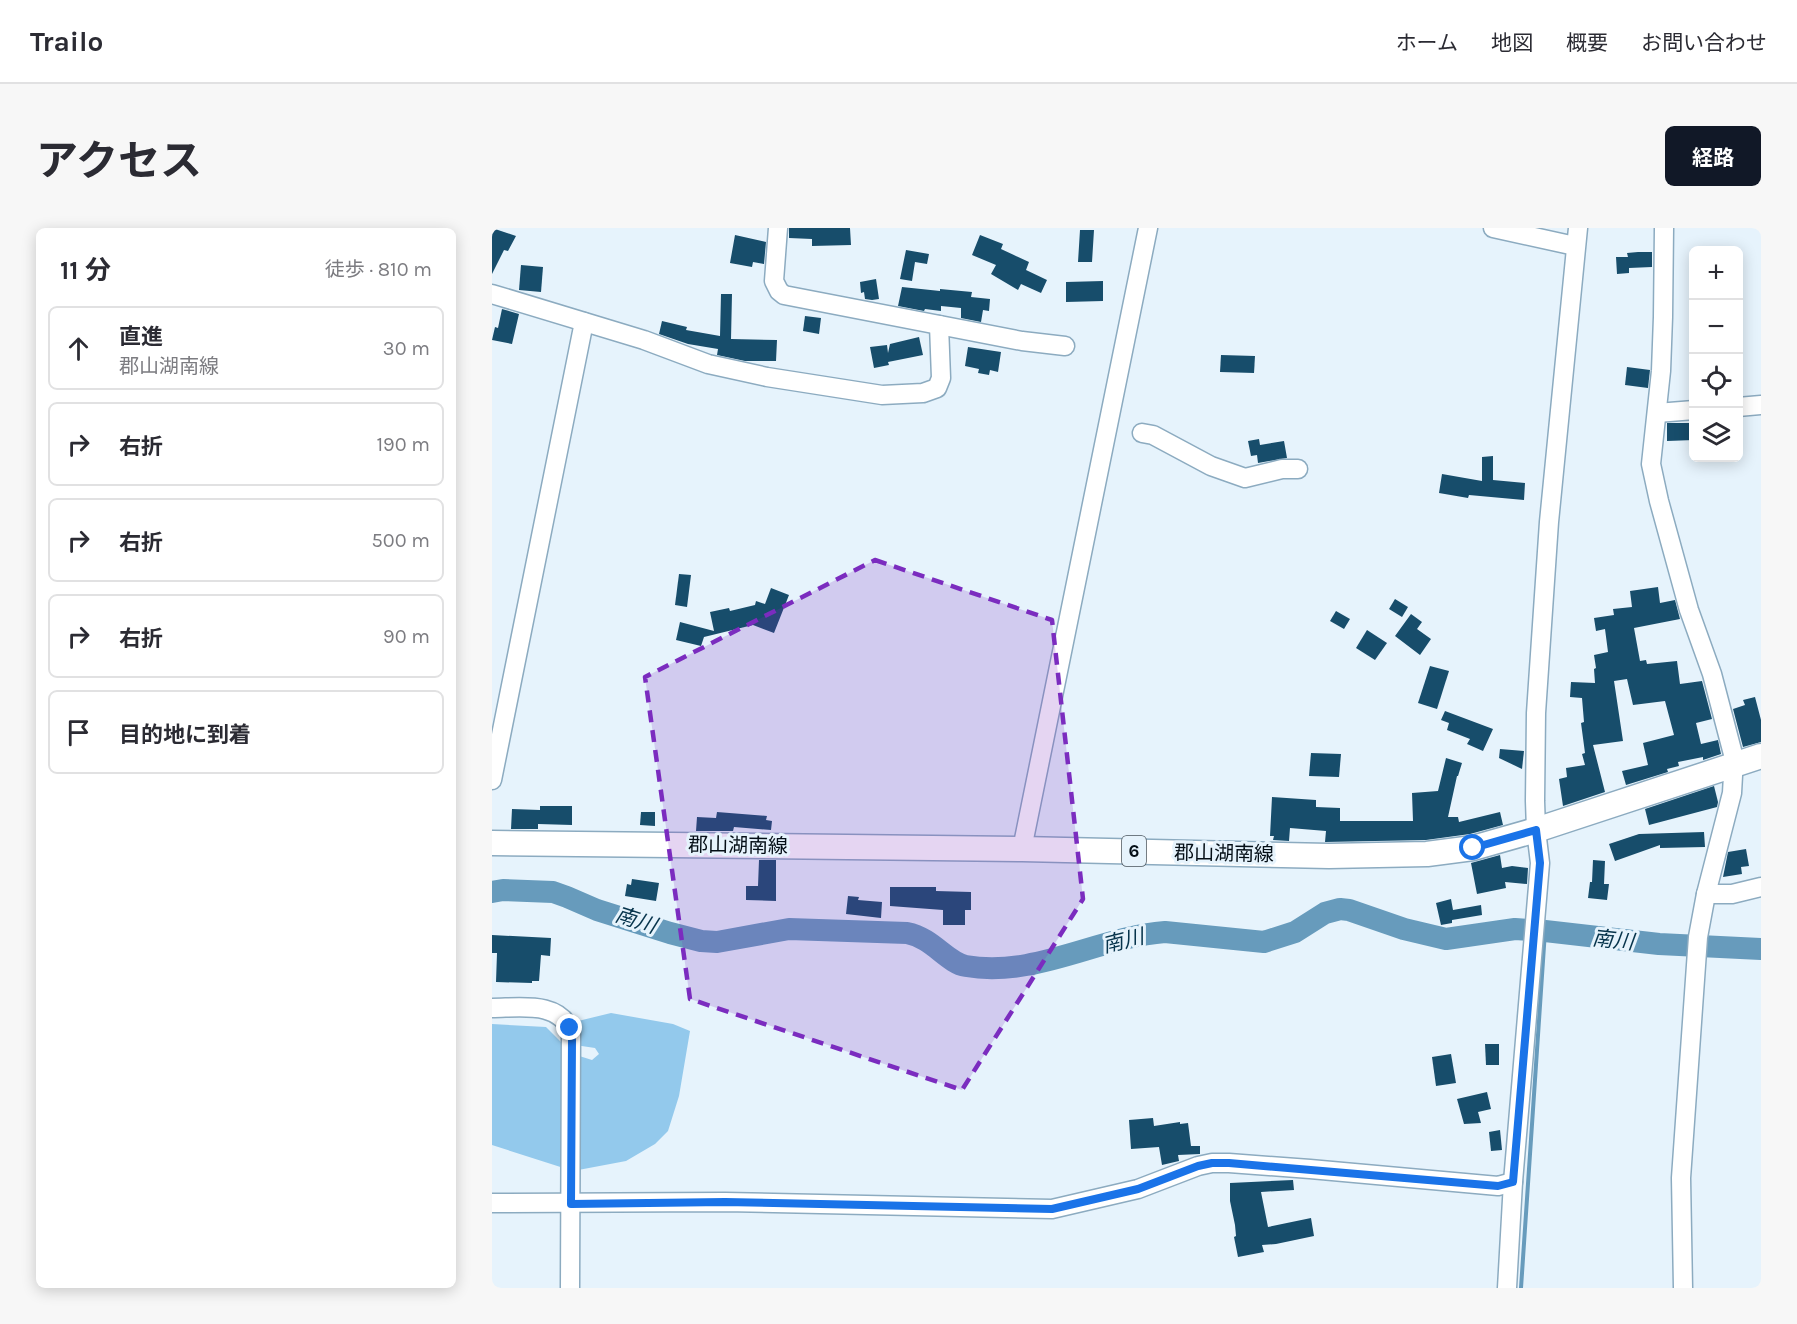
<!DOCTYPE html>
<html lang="ja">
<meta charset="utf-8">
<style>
body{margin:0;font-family:Karla,"Noto Sans JP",sans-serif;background:#f7f7f7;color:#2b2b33}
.controls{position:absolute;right:18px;top:18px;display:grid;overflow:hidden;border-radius:9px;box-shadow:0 3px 15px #0003}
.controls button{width:54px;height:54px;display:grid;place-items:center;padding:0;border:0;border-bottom:2px solid #e1e1e2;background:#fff;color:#2b2b33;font:30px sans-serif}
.stop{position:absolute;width:18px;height:18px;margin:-14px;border:4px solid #1a73e8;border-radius:50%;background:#fff}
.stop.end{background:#1a73e8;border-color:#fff;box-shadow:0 2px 6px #0008}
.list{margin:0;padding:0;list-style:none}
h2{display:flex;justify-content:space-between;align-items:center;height:78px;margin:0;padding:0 24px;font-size:26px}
h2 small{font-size:20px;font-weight:400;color:#7c7c81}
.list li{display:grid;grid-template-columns:39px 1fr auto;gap:18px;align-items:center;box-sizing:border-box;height:84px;margin:0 12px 12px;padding:0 12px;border:2px solid #e1e1e2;border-radius:9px}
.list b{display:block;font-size:22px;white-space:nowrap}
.list p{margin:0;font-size:20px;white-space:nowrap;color:#7c7c81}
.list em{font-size:20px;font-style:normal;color:#7c7c81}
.icon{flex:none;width:33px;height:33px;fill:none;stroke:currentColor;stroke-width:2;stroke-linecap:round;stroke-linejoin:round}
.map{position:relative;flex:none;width:1269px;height:1060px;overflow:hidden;border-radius:9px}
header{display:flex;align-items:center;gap:36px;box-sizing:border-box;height:84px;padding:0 30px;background:#fff;border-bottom:2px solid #e1e1e2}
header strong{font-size:28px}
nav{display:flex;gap:33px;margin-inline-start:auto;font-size:21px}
.intro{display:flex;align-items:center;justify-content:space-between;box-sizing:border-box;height:144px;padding:0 36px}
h1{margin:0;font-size:42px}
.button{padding:15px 27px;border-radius:9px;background:#111827;color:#fff;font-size:21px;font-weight:700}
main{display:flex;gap:36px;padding:0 36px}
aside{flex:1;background:#fff;border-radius:9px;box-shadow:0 3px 15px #0003}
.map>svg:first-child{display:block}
.forest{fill:#93c9ec}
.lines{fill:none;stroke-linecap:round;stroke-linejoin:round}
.stream{stroke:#679bbc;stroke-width:4}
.river{stroke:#679bbc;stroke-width:22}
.building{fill:#174d6b}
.minor-casing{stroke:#8cabc0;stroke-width:21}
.major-casing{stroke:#8cabc0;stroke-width:27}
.minor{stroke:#fff;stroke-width:18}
.major{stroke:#fff;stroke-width:24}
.route{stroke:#1a73e8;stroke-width:8}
.marked{fill:#7b2cbf;fill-opacity:0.2;stroke:#7b2cbf;stroke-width:4.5;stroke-dasharray:12 8;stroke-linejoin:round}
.labels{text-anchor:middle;stroke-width:6;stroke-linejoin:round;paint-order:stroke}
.shield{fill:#e6f3fc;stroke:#48535b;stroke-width:1.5}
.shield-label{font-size:18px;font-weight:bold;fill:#040e16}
.street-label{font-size:20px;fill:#040e16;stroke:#e6f3fc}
.water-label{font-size:21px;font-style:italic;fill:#07344c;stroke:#e6f3fc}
</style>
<header>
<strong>Trailo</strong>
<nav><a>ホーム</a><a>地図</a><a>概要</a><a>お問い合わせ</a></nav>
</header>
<div class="intro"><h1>アクセス</h1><a class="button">経路</a></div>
<main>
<aside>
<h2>11 分<small>徒歩 · 810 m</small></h2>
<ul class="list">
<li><svg class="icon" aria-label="ahead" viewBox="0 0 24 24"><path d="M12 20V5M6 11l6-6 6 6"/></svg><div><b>直進</b><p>郡山湖南線</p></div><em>30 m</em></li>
<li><svg class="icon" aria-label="right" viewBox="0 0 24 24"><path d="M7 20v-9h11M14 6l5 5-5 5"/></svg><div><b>右折</b></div><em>190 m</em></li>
<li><svg class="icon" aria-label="right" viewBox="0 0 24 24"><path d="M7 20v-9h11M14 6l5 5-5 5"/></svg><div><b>右折</b></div><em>500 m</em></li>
<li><svg class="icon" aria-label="right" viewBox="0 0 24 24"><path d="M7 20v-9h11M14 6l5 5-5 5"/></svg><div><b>右折</b></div><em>90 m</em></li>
<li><svg class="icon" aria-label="arrive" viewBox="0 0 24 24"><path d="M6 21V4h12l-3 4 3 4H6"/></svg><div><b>目的地に到着</b></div></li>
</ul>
</aside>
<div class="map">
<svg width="1269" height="1060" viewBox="0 0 1269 1060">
<rect width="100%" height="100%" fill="#e6f3fc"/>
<!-- forest -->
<polygon class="forest" points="119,785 181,796 198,803 187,868 176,903 163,916 134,933 81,943 0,917 0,796 54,799 81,826 100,832 107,826 103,820 83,817 82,794"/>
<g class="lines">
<!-- stream -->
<polyline class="stream" points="1029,1060 1053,703"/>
<!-- river -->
<path class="river" d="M 0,664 L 11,662 L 61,664 L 75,669 L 105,682 L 178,705 L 209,713 L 225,714 L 297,701 L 415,705 C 441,710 455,735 474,738 C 543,750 606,709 673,704 L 772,714 L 803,704 L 833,685 L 848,681 L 857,682 L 912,701 L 954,711 L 1023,701 L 1053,703 L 1167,716 L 1269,721"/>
</g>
<!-- building -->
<g class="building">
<polygon points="0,0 24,8 16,23 12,22 0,46"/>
<polygon points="297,0 358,0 359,17 320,18 320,11 297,10"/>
<polygon points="588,2 602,2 600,34 586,34"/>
<polygon points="243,7 274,14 272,36 261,34 260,39 238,35"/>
<polygon points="488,7 511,16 509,21 537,34 534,42 555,52 549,65 529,56 526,62 499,46 504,37 480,27"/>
<polygon points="414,22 437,26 435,36 423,34 420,53 408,51"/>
<polygon points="1146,24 1160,24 1160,39 1137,40 1137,45 1125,46 1124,29 1136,29 1135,25"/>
<polygon points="29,37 51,39 49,64 27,62"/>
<polygon points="384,51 387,71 380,72 373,71 372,64 369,65 368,54"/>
<polygon points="611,53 611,73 574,74 574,54"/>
<polygon points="410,59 448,63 448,61 480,64 479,69 498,71 497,83 491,82 489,94 469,90 469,80 449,78 449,83 433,81 432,83 406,78"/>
<polygon points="229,66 240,66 239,111 285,112 284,133 253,133 225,127 226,121 196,116 167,106 170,93 195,99 194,102 228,108"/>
<polygon points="10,81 27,86 20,116 0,112 3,99 6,100"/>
<polygon points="313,88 329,90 327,106 311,103"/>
<polygon points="427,109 431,127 396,134 397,137 382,140 378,119 395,117 396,125 398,116"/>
<polygon points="476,119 509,124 506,144 498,142 497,147 486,145 487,141 473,138"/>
<polygon points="729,127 763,128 762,145 728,144"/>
<polygon points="1135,139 1158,142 1156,160 1133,157"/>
<polygon points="1175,195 1202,195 1202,212 1175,213"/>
<polygon points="767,211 768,217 792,213 795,230 766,235 765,227 759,228 756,213"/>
<polygon points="1001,228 1001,252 1033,255 1032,272 977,267 976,270 947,265 950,246 990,253 990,229"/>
<polygon points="187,346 199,347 195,379 183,377"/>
<polygon points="1166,359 1168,375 1183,372 1188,391 1142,400 1148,433 1154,432 1155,436 1185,433 1188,456 1210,453 1220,491 1204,495 1209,516 1226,512 1229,526 1211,532 1211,529 1186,534 1187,538 1175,541 1176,544 1134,557 1130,543 1156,537 1151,515 1182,507 1173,473 1141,477 1135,451 1122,453 1131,513 1101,517 1113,564 1071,578 1067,551 1075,549 1074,540 1093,537 1090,526 1093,525 1089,495 1092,494 1090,470 1078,469 1079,454 1103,455 1102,441 1104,440 1102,427 1116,424 1113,401 1104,403 1102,390 1122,387 1121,381 1140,379 1138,363"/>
<polygon points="279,360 297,367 282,405 261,397 212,409 209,418 184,412 188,394 222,403 218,384 237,380 238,383 263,377 264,373 273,376"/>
<polygon points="903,371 916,379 910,389 897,381"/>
<polygon points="844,383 858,391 852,401 838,393"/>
<polygon points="919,386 930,394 925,401 939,411 928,427 903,408"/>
<polygon points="875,402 895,415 883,432 864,420"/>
<polygon points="938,438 957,443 945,481 926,475"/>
<polygon points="1263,469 1269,492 1269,514 1251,519 1241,481 1253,477 1251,472"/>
<polygon points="953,483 1001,501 991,523 975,516 978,511 955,502 957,495 949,492"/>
<polygon points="1008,521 1032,523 1030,541 1007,530"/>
<polygon points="819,525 849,526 847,549 817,548"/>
<polygon points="954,530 970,535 966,548 965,548 956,589 966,589 967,594 1008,584 1011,597 978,606 934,612 833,614 834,603 798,600 797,613 781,612 782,608 778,608 780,569 824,572 824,579 848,580 848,593 921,593 920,565 946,563"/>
<polygon points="1222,558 1226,574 1225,579 1157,597 1153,581"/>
<polygon points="48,578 80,578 80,597 46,596 46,601 19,601 20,581 48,582"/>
<polygon points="149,584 163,584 163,598 148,597"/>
<polygon points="225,584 275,588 274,592 280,593 279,602 242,599 241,603 204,603 205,589 224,590"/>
<polygon points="1212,604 1213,619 1168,620 1168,617 1123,633 1117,616 1147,606"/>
<polygon points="1254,621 1257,638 1249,639 1250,646 1231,649 1236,624"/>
<polygon points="1008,627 1010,640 1020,638 1036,640 1035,656 1013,654 1014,660 985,666 979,635"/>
<polygon points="267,632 284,632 284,673 254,672 254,658 266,658"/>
<polygon points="1101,632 1113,633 1112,656 1117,656 1115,672 1096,670 1098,654 1100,654"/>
<polygon points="140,651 167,655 164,673 133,668 135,656 139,657"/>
<polygon points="398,659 444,659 444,663 479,664 479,682 473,682 473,697 451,697 451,682 398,678"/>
<polygon points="356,668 367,669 366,672 390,674 389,690 354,686"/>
<polygon points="959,671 961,682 989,677 990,687 960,692 960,695 949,697 944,675"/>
<polygon points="0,707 59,710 58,728 49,727 47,753 40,753 40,755 4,754 5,725 0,725"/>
<polygon points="993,816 1007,816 1007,837 994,837"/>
<polygon points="959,826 964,855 944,858 940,829"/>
<polygon points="995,864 999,881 986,884 989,895 972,896 965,871"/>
<polygon points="661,890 662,898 688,894 688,896 696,895 699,918 708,918 708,926 686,927 687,933 670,937 667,919 639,921 637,892"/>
<polygon points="1008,902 1010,922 999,923 997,904"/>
<polygon points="801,952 802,962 769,964 776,999 819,990 822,1008 784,1016 770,1017 772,1024 746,1029 742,1009 744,1008 743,997 738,973 738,955"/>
</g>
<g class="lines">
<!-- minor casing -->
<g class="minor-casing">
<g id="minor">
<polyline points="286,0 282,53 287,63 292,67 530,113 573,118"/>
<polyline points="1001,0 1083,18"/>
<polyline points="1172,0 1171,89 1169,143 1159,236 1167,273 1197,382 1220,446 1242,530 1240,565 1214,666 1206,709 1189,950 1191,1060"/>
<polyline points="0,66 152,112 216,136 275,149 390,167 431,165 445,160 449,150 447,97"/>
<polyline points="1246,179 1269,177"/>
<polyline points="1165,185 1202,182"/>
<polyline points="650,205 661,207 719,238 753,250 790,241 806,241"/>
<polyline points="0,552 92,94"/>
<polyline points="530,621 656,0"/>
<polyline points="1214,666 1240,666 1269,659"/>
<path d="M 0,780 C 27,780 69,772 79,805 L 78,1060"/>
<polyline points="0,975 233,974 560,981 646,961 706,938 720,935 737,935 818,941 1006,958 1021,954"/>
<polyline points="1015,1060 1021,954 1048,635 1044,602 1043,573 1044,485 1057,294 1086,0"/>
</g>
</g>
<!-- major casing -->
<g class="major-casing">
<polyline id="major" points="0,615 530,621 837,628 935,626 981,620 1044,602 1269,528"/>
</g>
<!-- minor -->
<use href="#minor" class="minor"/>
<!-- major -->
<use href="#major" class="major"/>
</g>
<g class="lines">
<!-- route -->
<polyline class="route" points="78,800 80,812 79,976 233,974 560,981 646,961 706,938 720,935 737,935 1006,958 1021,954 1048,635 1044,602 981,620"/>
</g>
<!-- marked area -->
<path class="marked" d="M 383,332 L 560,392 L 591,671 L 470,862 L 198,771 L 153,449 Z"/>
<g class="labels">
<!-- shield labels -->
<rect class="shield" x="630" y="608" width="24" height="30" rx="4.5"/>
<g class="shield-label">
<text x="642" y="629">6</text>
</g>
<!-- street labels -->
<g class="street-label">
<text transform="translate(246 617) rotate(1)" y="7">郡山湖南線</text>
<text transform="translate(732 625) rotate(1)" y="7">郡山湖南線</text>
</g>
<!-- water labels -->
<g class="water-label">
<text transform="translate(144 692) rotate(18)" y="7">南川</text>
<text transform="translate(1121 712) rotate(6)" y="7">南川</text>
<text transform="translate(631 713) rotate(-14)" y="7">南川</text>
</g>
</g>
</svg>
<div class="controls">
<button>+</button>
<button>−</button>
<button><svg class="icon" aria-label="locate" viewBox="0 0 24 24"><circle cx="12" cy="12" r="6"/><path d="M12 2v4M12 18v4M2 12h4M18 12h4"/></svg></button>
<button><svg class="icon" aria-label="layers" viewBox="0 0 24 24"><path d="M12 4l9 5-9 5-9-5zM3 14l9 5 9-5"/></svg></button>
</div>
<div class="stop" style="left:981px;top:620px"></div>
<div class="stop end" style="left:78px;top:800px"></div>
</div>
</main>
